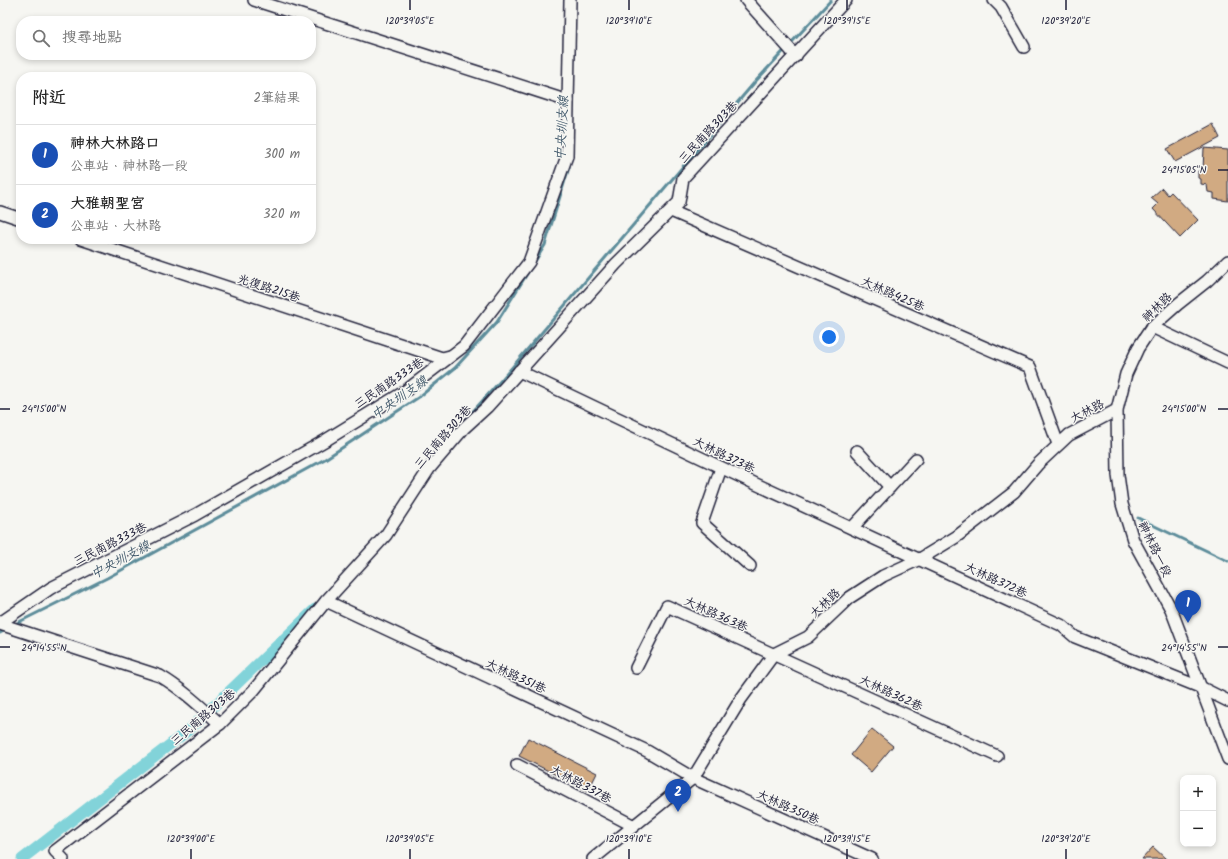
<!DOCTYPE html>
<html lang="zh-TW">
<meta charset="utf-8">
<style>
body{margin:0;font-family:Kalam,"LXGW WenKai TC",sans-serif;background:#f6f6f6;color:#222}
.controls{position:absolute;right:12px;bottom:12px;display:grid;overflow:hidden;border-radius:8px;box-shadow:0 2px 6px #0003}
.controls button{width:36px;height:36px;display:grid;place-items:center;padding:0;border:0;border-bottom:1px solid #e0e0e0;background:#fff;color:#222;font:20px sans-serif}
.you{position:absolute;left:829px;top:337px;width:14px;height:14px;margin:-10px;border:3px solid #fff;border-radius:50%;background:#1a73e8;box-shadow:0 0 0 6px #1a73e833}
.badge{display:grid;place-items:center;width:26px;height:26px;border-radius:50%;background:#d1495b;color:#fff;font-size:13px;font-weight:700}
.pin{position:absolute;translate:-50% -33px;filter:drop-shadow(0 1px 2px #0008)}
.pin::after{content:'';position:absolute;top:21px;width:14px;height:12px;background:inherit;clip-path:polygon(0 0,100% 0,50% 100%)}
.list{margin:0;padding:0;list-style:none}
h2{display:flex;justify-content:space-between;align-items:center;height:52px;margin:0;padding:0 16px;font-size:17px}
h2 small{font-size:13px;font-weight:400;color:#767676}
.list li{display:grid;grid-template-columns:26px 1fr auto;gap:12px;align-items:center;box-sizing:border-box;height:60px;padding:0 16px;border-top:1px solid #e0e0e0}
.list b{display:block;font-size:15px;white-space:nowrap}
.list p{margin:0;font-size:13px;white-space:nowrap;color:#767676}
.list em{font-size:13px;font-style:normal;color:#767676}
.icon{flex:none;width:22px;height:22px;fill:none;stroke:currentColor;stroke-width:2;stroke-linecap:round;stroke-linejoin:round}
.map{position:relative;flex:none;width:1228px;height:859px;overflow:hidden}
.search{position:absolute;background:#fff;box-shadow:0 2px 6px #0003;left:16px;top:16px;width:300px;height:44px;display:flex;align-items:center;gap:10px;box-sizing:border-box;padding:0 14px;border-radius:16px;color:#767676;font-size:15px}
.panel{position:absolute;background:#fff;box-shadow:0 2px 6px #0003;left:16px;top:72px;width:300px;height:172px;border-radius:16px}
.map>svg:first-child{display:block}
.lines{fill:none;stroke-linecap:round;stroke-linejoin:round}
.stream{stroke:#5c8c9a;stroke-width:3}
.canal{stroke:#82d3d9;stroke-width:11}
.building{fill:#d1aa82;stroke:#22223b}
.minor-casing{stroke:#22223b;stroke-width:14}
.minor{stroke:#f6f6f2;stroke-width:11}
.ticks{fill:none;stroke:#22223b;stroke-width:1.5}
.labels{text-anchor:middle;stroke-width:3;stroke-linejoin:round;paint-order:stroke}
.street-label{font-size:12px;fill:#22223b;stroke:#f6f6f2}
.water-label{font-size:13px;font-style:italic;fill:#3f576a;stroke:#f6f6f2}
.ticks-label{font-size:10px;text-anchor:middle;fill:#22223b;stroke:#f6f6f2;stroke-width:3;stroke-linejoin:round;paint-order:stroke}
</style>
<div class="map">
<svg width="1228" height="859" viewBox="0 0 1228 859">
<rect width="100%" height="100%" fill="#f6f6f2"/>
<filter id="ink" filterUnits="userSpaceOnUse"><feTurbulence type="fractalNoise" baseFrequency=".025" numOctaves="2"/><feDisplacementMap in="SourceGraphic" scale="8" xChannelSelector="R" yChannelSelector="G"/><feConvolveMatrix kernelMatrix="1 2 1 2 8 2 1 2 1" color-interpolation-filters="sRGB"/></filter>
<g filter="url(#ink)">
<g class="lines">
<!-- stream -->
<g class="stream">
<polyline points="534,263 545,245 569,167"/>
<polyline points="467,418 503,378 754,83 831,0"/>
<polyline points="1138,518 1228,561"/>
<polyline points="13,625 107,578 325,459 419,397 455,368 497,322 530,269"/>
<polyline points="0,633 7,629"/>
</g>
<!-- canal -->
<polyline class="canal" points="22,859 190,729 315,609"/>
</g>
<!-- building -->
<g class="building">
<polygon points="1213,124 1220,138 1175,162 1167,149"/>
<polygon points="1204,148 1228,150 1228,201 1214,199 1214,193 1208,192 1207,185 1201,184 1201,179 1198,178 1198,171 1203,170"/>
<polygon points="1162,188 1168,195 1171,192 1198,220 1180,238 1153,209 1158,204 1151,198"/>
<polygon points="872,729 893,746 871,772 851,755"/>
<polygon points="528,738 597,773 588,791 519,756"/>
<polygon points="1153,847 1166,859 1142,859"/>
</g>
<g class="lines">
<!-- minor casing -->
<g class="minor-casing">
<g id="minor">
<polyline points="254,0 568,101"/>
<polyline points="746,0 796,56"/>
<polyline points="994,0 1001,7 1024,47"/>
<polyline points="671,211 1030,367 1058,444"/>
<polyline points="0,212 21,219"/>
<polyline points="81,239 442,358 450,356"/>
<polyline points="1228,261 1207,281 1178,304 1152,327 1138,348 1126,374 1117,410 1118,475 1122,504 1133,540 1171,609 1228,759"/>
<polyline points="1152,327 1228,363"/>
<polyline points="519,371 758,485 1061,625 1075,637 1202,688 1228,701"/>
<polyline points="857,451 890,487"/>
<polyline points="721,468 702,523 750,566"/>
<polyline points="852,528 916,459"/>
<polyline points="326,601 647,751 693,778 872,859"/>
<polyline points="0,623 51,588 195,515 326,440 404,392 464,346 529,262 567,156 570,0"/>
<path d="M 0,624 L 160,676 C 182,689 200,706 220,724"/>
<polyline points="636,668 667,606 997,756"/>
<polyline points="517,765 634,826"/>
<polyline points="63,859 55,851 220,724 254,690 326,601 386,535 429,469 464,428 487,407 616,264 679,202 683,178 846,0"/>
<polyline points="593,859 693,778 741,699 774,654 808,637 849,598 883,576 920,559 956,537 1014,492 1038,464 1069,435 1117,410"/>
</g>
</g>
<!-- minor -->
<use href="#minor" class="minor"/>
</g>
</g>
<!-- ticks -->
<path class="ticks" d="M 410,0 L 410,10M 629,0 L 629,10M 847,0 L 847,10M 1066,0 L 1066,10M 1218,170 L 1228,170M 0,409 L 10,409M 1218,409 L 1228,409M 0,647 L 10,647M 1218,647 L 1228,647M 191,849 L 191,859M 410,849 L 410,859M 629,849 L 629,859M 847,849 L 847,859M 1066,849 L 1066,859"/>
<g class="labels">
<!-- street labels -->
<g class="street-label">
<text transform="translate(708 132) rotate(-47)" y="4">三民南路303巷</text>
<text transform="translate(269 288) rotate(18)" y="4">光復路215巷</text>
<text transform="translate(893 294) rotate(24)" y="4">大林路425巷</text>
<text transform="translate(1157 307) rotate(-44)" y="4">神林路</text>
<text transform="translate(389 383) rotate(-34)" y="4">三民南路333巷</text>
<text transform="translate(1087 411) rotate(-27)" y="4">大林路</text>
<text transform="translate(443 437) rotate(-49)" y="4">三民南路303巷</text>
<text transform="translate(724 455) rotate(26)" y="4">大林路373巷</text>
<text transform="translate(110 544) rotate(-27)" y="4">三民南路333巷</text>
<text transform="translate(1155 549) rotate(64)" y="4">神林路一段</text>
<text transform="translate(996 580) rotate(25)" y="4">大林路372巷</text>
<text transform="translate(825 603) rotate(-43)" y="4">大林路</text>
<text transform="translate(716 614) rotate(24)" y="4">大林路363巷</text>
<text transform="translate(516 676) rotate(25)" y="4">大林路351巷</text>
<text transform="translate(891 693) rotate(25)" y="4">大林路362巷</text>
<text transform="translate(203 717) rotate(-40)" y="4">三民南路303巷</text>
<text transform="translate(581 784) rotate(28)" y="4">大林路337巷</text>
<text transform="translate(788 807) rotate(24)" y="4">大林路350巷</text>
</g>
<!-- water labels -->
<g class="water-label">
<text transform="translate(561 128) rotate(-87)" y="5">中央圳支線</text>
<text transform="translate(399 397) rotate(-35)" y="5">中央圳支線</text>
<text transform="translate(120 559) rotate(-28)" y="5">中央圳支線</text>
</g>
</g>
<g class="ticks-label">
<text x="410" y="24">120°39'05"E</text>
<text x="629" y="24">120°39'10"E</text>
<text x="847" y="24">120°39'15"E</text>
<text x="1066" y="24">120°39'20"E</text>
<text x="1184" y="173">24°15'05"N</text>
<text x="44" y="412">24°15'00"N</text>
<text x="1184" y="412">24°15'00"N</text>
<text x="44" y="651">24°14'55"N</text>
<text x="1184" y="651">24°14'55"N</text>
<text x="191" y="842">120°39'00"E</text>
<text x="410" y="842">120°39'05"E</text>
<text x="629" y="842">120°39'10"E</text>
<text x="847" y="842">120°39'15"E</text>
<text x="1066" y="842">120°39'20"E</text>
</g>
</svg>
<div class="controls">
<button>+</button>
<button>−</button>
</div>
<div class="you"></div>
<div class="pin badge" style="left:1188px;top:623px;background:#1a4fb4">1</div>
<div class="pin badge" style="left:678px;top:812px;background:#1a4fb4">2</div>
<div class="search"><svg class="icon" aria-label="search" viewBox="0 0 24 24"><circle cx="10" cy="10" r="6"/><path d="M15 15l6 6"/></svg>搜尋地點</div>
<section class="panel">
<h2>附近<small>2筆結果</small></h2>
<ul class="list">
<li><span class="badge" style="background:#1a4fb4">1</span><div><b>神林大林路口</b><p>公車站 · 神林路一段</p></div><em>300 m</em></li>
<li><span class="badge" style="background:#1a4fb4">2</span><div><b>大雅朝聖宮</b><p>公車站 · 大林路</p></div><em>320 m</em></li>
</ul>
</section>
</div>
